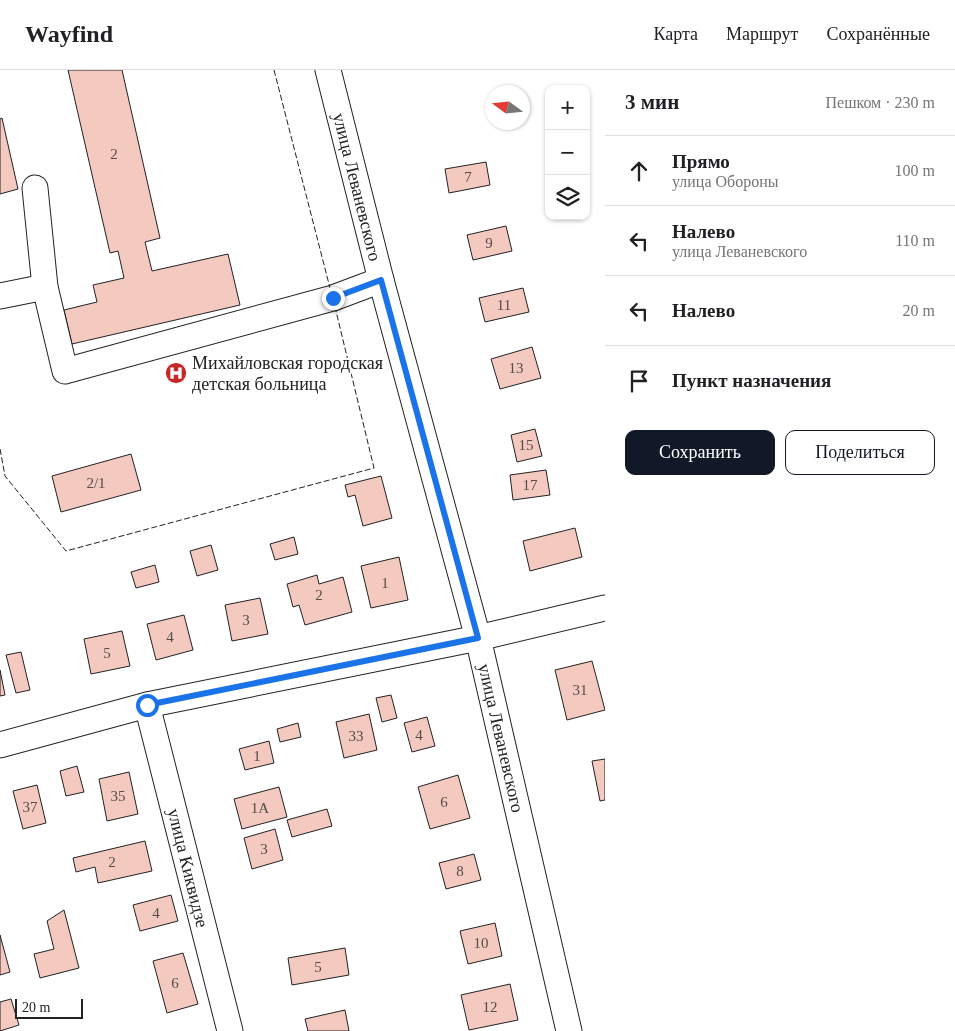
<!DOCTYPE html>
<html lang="ru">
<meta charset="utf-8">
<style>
body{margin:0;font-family:Georgia,serif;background:#f2f2f2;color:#202124}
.controls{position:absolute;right:15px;top:15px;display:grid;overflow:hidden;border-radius:10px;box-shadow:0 1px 4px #0004}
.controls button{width:45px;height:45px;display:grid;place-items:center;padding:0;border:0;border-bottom:1px solid #e0e0e0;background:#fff;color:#202124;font:25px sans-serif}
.compass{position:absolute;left:485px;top:15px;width:45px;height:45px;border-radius:50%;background:#fff;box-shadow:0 1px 4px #0004;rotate:285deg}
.scale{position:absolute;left:15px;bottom:12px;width:68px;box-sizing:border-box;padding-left:5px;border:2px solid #222;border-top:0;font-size:14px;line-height:18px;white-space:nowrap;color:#222;-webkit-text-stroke:4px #fff;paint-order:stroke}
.stop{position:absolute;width:15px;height:15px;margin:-11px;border:4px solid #1a73e8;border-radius:50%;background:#fff}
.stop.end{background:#1a73e8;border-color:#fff;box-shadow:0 1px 5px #0008}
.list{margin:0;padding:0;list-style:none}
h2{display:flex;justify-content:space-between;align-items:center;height:65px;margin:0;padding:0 20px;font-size:21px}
h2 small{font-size:16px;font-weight:400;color:#757577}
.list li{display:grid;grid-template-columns:32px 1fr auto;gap:15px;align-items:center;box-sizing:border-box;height:70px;padding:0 20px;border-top:1px solid #e0e0e0}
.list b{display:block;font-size:19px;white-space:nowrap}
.list p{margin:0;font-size:16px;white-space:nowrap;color:#757577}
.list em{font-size:16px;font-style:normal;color:#757577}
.actions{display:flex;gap:10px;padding:15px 20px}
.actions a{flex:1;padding:11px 0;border:1px solid #111827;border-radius:10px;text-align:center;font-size:18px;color:#111827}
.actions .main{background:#111827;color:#fff}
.icon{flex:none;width:28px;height:28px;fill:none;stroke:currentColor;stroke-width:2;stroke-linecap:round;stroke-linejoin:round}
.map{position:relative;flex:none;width:605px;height:961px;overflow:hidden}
header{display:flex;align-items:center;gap:30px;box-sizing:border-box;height:70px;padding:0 25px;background:#fff;border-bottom:1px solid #e0e0e0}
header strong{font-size:24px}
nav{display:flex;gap:28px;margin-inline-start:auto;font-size:18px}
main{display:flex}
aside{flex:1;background:#fff}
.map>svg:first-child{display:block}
.building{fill:#f3c9c0;stroke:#222}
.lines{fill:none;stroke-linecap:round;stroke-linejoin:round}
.minor-casing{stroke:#222;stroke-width:27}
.minor{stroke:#fff;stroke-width:25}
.fence{stroke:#222;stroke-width:1;stroke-dasharray:6 2.5;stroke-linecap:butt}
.route{stroke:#1a73e8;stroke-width:6}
.labels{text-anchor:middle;stroke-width:4;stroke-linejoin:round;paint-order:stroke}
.number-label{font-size:15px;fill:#564c4a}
.street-label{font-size:18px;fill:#222;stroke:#fff}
.poi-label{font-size:18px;fill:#222;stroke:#fff;text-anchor:start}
</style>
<header>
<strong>Wayfind</strong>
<nav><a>Карта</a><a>Маршрут</a><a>Сохранённые</a></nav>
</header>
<main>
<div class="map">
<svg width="605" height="961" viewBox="0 0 605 961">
<rect width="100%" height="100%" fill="#fff"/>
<!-- building -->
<g class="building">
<polygon points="68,0 122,0 160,168 145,172 152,201 228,184 240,235 72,274 64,240 97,232 93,215 124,208 118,181 110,183"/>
<polygon points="2,48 18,119 0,124 0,49"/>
<polygon points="486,92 490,115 449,123 445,99"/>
<polygon points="506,156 512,181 473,190 467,165"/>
<polygon points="523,218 529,242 485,252 479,228"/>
<polygon points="532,277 541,308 500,319 491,289"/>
<polygon points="535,359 542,386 517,392 511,365"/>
<polygon points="131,384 141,420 61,442 52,406"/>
<polygon points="546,400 550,425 513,430 510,405"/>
<polygon points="381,406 392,448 363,456 355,425 348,427 345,415"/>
<polygon points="575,458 582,487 530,501 523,471"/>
<polygon points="294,467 298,484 275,490 270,474"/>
<polygon points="211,475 218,500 197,506 190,481"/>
<polygon points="399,487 408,530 371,538 361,496"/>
<polygon points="155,495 159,512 136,518 131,502"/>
<polygon points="317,505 319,514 343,507 352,542 305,555 299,535 293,537 287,514"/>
<polygon points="260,528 268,564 232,571 225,535"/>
<polygon points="184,545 193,580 156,590 147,554"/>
<polygon points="122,561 130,596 91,604 84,569"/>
<polygon points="21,582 30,620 16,623 6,585"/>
<polygon points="592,591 605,640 567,650 555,600"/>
<polygon points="0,600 5,625 0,626"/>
<polygon points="391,625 397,648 382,652 376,628"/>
<polygon points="369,644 377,680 344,688 336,652"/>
<polygon points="427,647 435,676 412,682 404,653"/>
<polygon points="298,653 301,667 280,672 277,659"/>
<polygon points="269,671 274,693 245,700 239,679"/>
<polygon points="605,689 605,730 600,731 592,691"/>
<polygon points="77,696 84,722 66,726 60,701"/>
<polygon points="129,702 138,744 107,751 99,709"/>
<polygon points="458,705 470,748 430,759 418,717"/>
<polygon points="37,715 46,753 23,759 13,721"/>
<polygon points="279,717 287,747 242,759 234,729"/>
<polygon points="327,739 332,756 292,767 287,750"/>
<polygon points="275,759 283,790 252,799 244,768"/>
<polygon points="145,771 152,801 98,813 95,797 76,802 73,788"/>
<polygon points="474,784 481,810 446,819 439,793"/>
<polygon points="171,825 178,851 140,861 133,835"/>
<polygon points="64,840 79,898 40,908 34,884 54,879 47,851"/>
<polygon points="495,853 502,886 468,894 460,861"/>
<polygon points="0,865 10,902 0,905"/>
<polygon points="345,878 349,905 292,915 288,888"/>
<polygon points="183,883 198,934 167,943 153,891"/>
<polygon points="510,914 518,950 469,960 461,925"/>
<polygon points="11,929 19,955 0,961 0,932"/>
<polygon points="345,940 349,961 308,961 305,949"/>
</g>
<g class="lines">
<!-- minor casing -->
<g class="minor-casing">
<g id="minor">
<polyline points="328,0 381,210 478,568 569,961"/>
<polyline points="35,118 45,217"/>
<polyline points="0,226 45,217 65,301 333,228 381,210"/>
<polyline points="147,635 230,961"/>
<polyline points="0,675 147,635 478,568 605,538"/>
</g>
</g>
<!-- minor -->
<use href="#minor" class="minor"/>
<!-- fence -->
<g class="fence">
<polyline points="274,0 330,218"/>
<polyline points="0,379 5,406 66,481 374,398 335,237"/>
</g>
</g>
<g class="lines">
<!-- route -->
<polyline class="route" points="147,635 478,568 381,210 333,228"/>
</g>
<!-- icons -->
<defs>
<g id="hospital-disc" transform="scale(1.125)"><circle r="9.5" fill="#c62828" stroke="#fff"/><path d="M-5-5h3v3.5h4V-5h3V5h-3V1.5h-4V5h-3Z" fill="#fff"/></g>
</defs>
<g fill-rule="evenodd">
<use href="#hospital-disc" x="176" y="303"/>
</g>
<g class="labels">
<!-- number labels -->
<g class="number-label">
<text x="114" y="89">2</text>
<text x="468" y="112">7</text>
<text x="489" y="178">9</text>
<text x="504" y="240">11</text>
<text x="516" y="303">13</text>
<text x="526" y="380">15</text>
<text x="96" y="418">2/1</text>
<text x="530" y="420">17</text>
<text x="385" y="518">1</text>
<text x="319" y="530">2</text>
<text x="246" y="555">3</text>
<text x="170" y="572">4</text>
<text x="107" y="588">5</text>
<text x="580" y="625">31</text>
<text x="419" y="670">4</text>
<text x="356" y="671">33</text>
<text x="257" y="691">1</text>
<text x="118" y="731">35</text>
<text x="444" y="737">6</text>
<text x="30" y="742">37</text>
<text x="260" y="743">1А</text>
<text x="264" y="784">3</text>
<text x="112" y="797">2</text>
<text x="460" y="806">8</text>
<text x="156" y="848">4</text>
<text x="481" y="878">10</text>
<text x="318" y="902">5</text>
<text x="175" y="918">6</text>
<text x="490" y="942">12</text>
</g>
<!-- street labels -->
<g class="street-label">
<text transform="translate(357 117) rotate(76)" y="6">улица Леваневского</text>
<text transform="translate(501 668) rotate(77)" y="6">улица Леваневского</text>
<text transform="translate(188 798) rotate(76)" y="6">улица Киквидзе</text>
</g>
<!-- poi labels -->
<g class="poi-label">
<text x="192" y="299">Михайловская городская<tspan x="192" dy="21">детская больница</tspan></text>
</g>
</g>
</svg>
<div class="controls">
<button>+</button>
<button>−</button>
<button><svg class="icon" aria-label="layers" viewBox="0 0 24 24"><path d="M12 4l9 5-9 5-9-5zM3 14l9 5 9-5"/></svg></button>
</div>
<svg class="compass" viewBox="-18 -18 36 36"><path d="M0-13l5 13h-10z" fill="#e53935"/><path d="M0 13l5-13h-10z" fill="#757577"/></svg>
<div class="scale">20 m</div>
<div class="stop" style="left:147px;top:635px"></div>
<div class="stop end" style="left:333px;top:228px"></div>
</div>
<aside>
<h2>3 мин<small>Пешком · 230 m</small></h2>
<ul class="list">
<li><svg class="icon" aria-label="ahead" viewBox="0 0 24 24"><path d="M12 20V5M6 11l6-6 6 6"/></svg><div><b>Прямо</b><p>улица Обороны</p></div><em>100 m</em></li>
<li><svg class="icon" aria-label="left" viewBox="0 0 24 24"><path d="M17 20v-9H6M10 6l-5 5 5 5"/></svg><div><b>Налево</b><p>улица Леваневского</p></div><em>110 m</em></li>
<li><svg class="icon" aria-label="left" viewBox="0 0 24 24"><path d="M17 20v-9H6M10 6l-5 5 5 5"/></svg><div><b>Налево</b></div><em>20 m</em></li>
<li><svg class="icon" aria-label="arrive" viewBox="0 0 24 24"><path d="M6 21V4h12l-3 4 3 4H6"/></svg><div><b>Пункт назначения</b></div></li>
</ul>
<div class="actions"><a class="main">Сохранить</a><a>Поделиться</a></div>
</aside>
</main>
